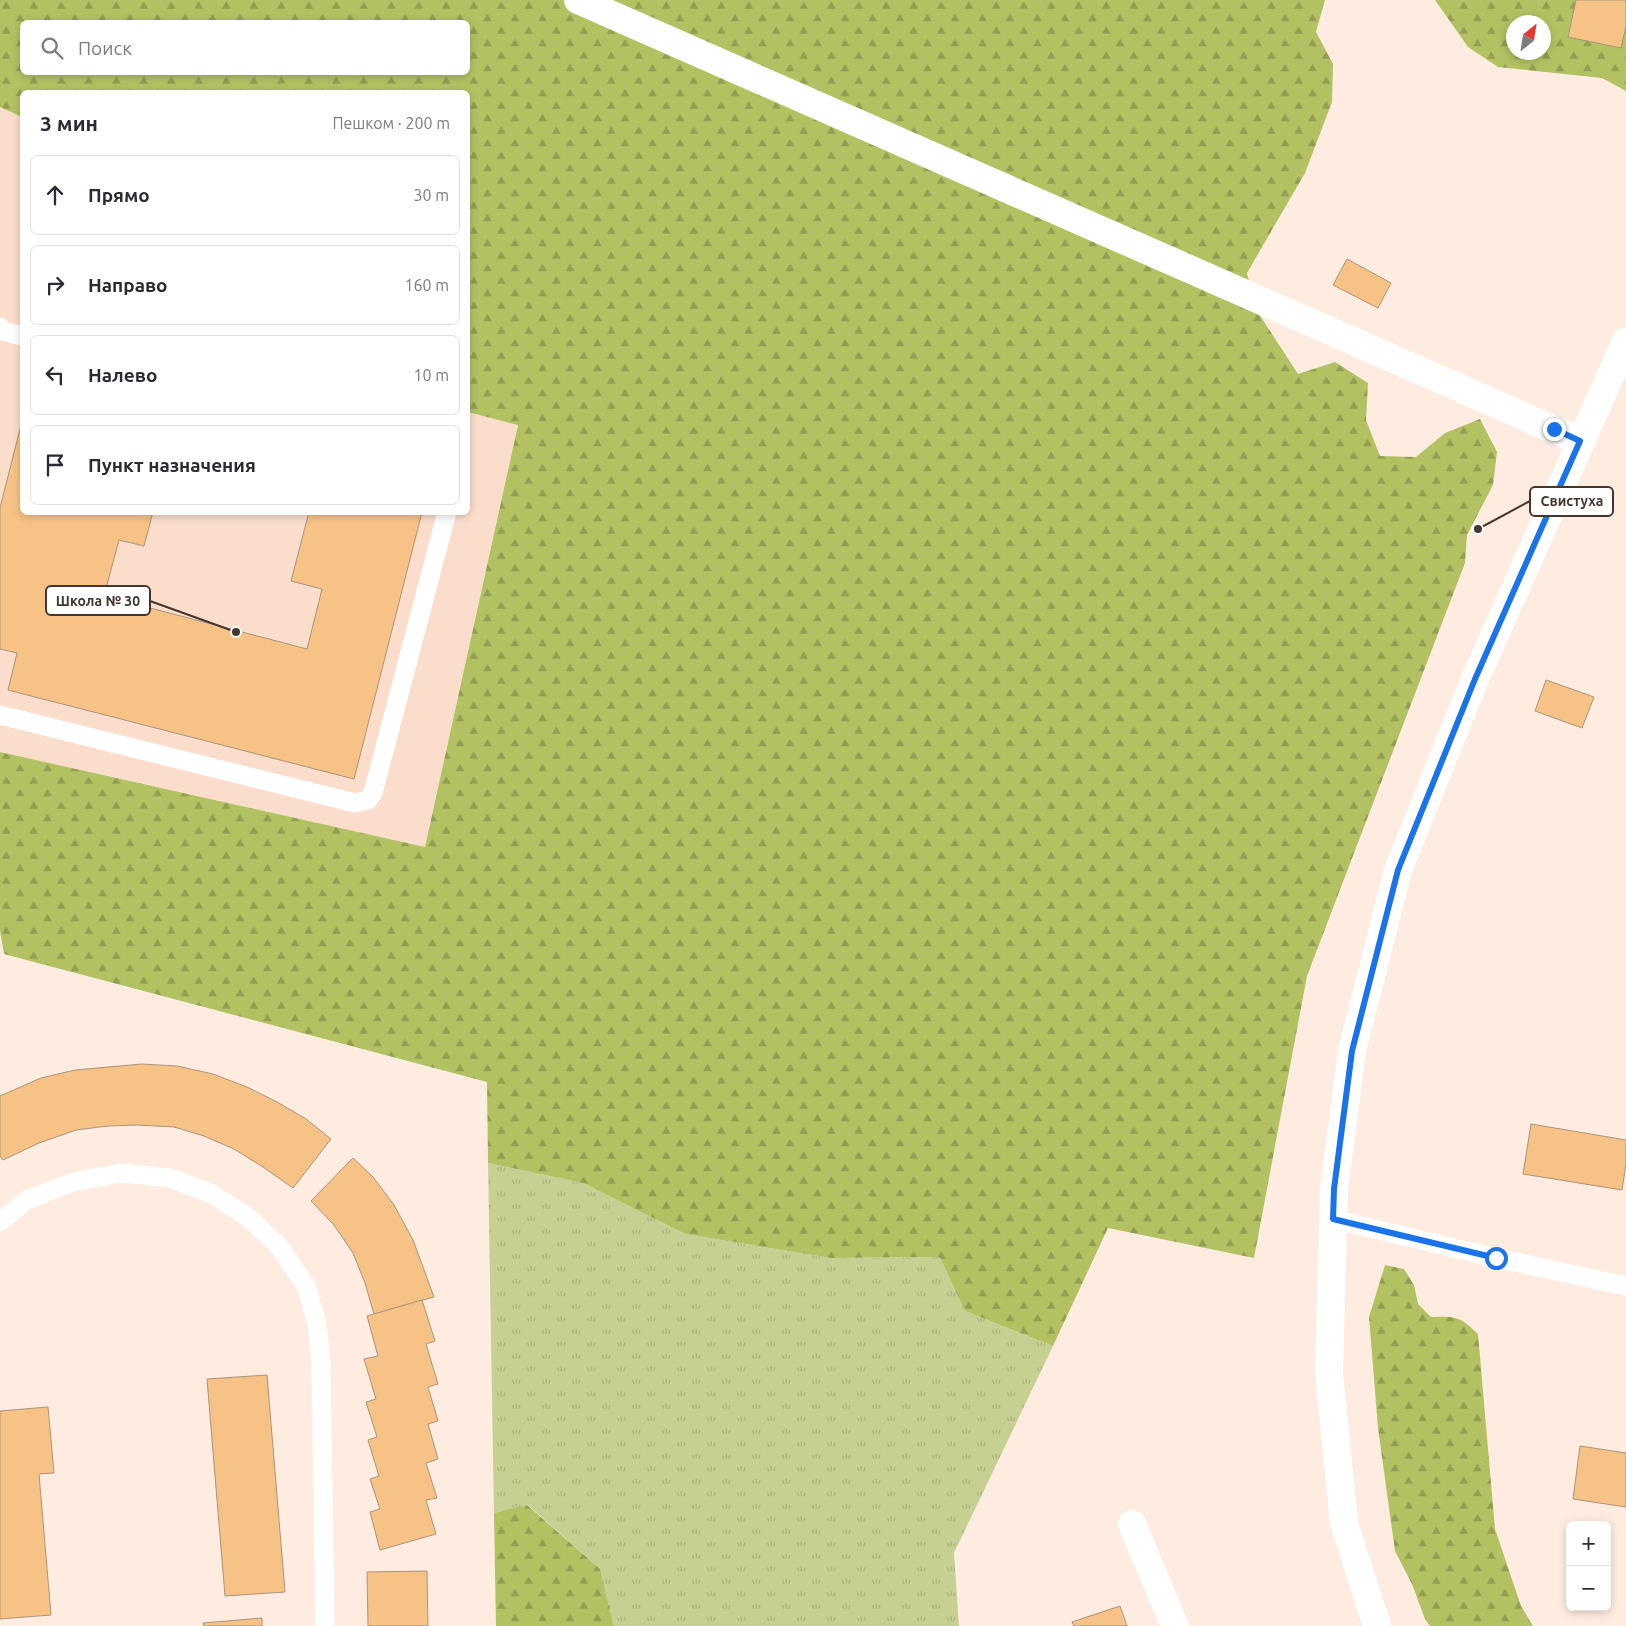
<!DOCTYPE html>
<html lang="ru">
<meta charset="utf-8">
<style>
body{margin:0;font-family:Ubuntu,sans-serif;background:#f7f7f7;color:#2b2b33}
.controls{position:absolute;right:15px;bottom:15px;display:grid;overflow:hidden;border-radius:8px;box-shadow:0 2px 8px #0003}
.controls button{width:45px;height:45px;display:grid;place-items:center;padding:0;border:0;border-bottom:1px solid #e1e1e2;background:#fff;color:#2b2b33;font:25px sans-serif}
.compass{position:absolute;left:1506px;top:15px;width:45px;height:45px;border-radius:50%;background:#fff;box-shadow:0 2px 8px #0003;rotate:30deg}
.stop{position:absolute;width:15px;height:15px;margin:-11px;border:4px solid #1a73e8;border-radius:50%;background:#fff}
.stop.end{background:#1a73e8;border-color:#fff;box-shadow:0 1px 5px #0008}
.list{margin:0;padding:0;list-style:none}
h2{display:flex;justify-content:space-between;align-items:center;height:65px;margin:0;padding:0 20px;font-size:21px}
h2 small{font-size:16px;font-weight:400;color:#7c7c81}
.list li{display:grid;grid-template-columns:32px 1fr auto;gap:15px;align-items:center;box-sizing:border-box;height:80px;margin:0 10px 10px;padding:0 10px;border:1px solid #e1e1e2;border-radius:8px}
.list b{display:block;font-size:19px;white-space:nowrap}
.list em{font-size:16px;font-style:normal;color:#7c7c81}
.icon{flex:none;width:28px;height:28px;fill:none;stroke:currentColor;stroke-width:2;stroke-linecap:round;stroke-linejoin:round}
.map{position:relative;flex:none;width:1626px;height:1626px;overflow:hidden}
.search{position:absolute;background:#fff;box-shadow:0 2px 8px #0003;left:20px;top:20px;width:450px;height:55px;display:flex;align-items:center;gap:12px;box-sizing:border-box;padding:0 18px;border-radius:8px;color:#7c7c81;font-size:19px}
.panel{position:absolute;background:#fff;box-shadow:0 2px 8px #0003;left:20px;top:90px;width:450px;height:425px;border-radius:8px}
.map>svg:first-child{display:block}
.built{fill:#fbddcb}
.grass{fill:url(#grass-tufts)}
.forest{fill:url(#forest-firs);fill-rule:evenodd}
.building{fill:#f7c285;stroke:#a9947d}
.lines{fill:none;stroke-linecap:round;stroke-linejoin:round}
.lane{stroke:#fff;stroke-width:19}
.street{stroke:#fff;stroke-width:28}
.secondary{stroke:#fff;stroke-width:28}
.route{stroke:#1a73e8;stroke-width:6}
.leader{fill:none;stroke:#42362f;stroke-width:2}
.callout-dot{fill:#42362f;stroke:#fff;stroke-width:2}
.callout{fill:#fff;stroke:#42362f;stroke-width:2}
.callout-label{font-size:14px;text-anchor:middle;font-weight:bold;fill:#42362f}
</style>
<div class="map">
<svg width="1626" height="1626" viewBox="0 0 1626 1626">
<defs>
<pattern id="grass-tufts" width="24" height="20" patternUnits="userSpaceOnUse" patternTransform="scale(1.25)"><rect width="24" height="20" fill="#c5d092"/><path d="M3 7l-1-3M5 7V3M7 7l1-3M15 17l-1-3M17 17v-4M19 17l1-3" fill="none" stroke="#aab37e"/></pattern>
<pattern id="forest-firs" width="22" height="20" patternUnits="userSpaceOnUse" patternTransform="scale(1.25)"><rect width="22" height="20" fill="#b2c262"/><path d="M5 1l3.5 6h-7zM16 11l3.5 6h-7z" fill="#929e51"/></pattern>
</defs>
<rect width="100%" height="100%" fill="#feece1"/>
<!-- built -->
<polygon class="built" points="0,107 22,117 22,512 468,512 468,412 518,424 425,847 0,752"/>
<!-- grass -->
<polygon class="grass" points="488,1163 583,1183 685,1234 831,1258 941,1257 965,1311 1053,1346 954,1553 959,1626 614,1626 600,1569 528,1505 494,1513"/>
<!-- forest -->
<g class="forest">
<path d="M 0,0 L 1325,0 L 1316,32 L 1333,64 L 1332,102 L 1305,173 L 1247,273 L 1255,308 L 1298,374 L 1335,362 L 1368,383 L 1366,420 L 1380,456 L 1416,457 L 1445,433 L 1480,419 L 1497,452 L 1493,485 L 1467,535 L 1465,563 L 1307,976 L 1254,1258 L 1108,1228 L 1053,1346 L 965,1311 L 940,1257 L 831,1258 L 685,1234 L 583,1183 L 488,1163 L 487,1082 L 4,954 L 0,931 L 0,752 L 425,847 L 518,425 L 468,412 L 468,92 L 22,92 L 22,117 L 0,107 ZM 22,22 L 468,22 L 468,72 L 22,72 Z"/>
<path d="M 1435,0 L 1626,0 L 1626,91 L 1602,78 L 1498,67 L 1468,47 ZM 1514,22 L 1544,22 L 1544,52 L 1514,52 Z"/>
<path d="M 1385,1265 L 1404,1269 L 1414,1285 L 1418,1304 L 1431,1317 C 1455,1316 1460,1316 1478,1334 L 1495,1529 L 1521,1606 L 1533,1626 L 1430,1626 L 1425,1619 L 1412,1584 L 1395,1551 L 1378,1428 L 1369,1317 Z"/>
<polygon points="527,1505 600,1569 614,1626 496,1626 494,1513"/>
</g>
<!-- building -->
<g class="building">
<polygon points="1576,0 1626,0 1626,26 1621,48 1568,37"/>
<polygon points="1347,259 1391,283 1378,308 1333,285"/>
<polygon points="22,421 22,512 153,512 144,546 119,540 104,596 307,649 322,589 291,581 309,512 422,512 354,779 8,690 17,653 0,649 0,508"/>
<polygon points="1546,680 1594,697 1582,728 1535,711"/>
<polygon points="142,1064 177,1066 213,1074 247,1087 277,1102 306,1119 331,1139 293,1188 263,1167 234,1149 204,1136 174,1127 137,1125 108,1126 76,1130 39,1143 3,1160 0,1156 0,1096 41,1078 75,1070"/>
<polygon points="1531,1124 1626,1140 1626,1164 1622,1190 1523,1174"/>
<polygon points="353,1158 373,1177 394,1205 413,1240 434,1297 374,1314 365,1283 353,1253 334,1225 311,1201"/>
<polygon points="422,1300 435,1341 426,1344 438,1384 428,1387 438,1421 428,1424 438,1459 426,1463 437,1498 426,1500 436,1534 380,1550 370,1512 380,1509 370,1479 379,1476 368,1440 377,1437 366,1402 376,1399 364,1359 378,1356 367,1316"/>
<polygon points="267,1375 285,1592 225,1596 207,1379"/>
<polygon points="48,1407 54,1473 39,1474 51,1615 0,1619 0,1411"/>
<polygon points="1580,1446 1626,1453 1626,1507 1573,1499"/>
<polygon points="427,1571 428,1626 368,1626 367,1572"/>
<polygon points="1120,1606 1127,1626 1074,1626 1072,1622"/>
<polygon points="262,1618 262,1626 204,1626 203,1623"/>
</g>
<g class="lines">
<!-- lane -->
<g class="lane">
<polyline points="0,327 3,331 22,336"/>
<polyline points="0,715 355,803 368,800 373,793 447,512"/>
<polyline points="1333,1219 1496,1258 1626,1286"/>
<polyline points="0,1222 27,1200 73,1182 122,1173 170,1178 210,1193 245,1215 279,1246 306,1286 317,1323 321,1364 325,1626"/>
</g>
<!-- street -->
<g class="street">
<polyline points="578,0 1580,441"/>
<polyline points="1132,1524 1175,1626"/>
</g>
<!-- secondary -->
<polyline class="secondary" points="1377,1626 1344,1523 1329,1373 1334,1189 1352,1051 1398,870 1475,679 1626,341"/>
</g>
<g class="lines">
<!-- route -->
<polyline class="route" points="1496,1258 1333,1219 1334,1189 1352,1051 1398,870 1475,679 1580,441 1554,429"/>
</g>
<!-- callouts -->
<path class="leader" d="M1478 529L1530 501M236 632L150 601"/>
<g class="callout-dot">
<circle cx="1478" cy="529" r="5"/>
<circle cx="236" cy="632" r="5"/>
</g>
<g class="callout">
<rect x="1530" y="487" width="83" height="29" rx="5"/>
<rect x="46" y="586" width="104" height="29" rx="5"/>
</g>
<g class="callout-label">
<text x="1572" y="506">Свистуха</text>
<text x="98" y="606">Школа № 30</text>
</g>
</svg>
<div class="controls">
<button>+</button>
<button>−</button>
</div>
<svg class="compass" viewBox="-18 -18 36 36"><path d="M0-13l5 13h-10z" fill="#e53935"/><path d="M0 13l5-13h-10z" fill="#7c7c81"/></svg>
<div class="stop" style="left:1496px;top:1258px"></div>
<div class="stop end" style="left:1554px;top:429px"></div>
<div class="search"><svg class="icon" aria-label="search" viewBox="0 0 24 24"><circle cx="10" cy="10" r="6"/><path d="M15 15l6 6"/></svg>Поиск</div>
<section class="panel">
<h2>3 мин<small>Пешком · 200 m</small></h2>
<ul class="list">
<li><svg class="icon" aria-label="ahead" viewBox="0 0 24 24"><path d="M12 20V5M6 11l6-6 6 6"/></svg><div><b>Прямо</b></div><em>30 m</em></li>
<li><svg class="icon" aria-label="right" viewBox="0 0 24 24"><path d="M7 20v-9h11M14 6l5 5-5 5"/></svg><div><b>Направо</b></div><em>160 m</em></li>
<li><svg class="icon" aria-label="left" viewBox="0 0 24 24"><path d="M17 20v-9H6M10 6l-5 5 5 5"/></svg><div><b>Налево</b></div><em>10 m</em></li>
<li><svg class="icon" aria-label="arrive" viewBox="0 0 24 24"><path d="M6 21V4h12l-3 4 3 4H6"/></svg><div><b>Пункт назначения</b></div></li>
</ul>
</section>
</div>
